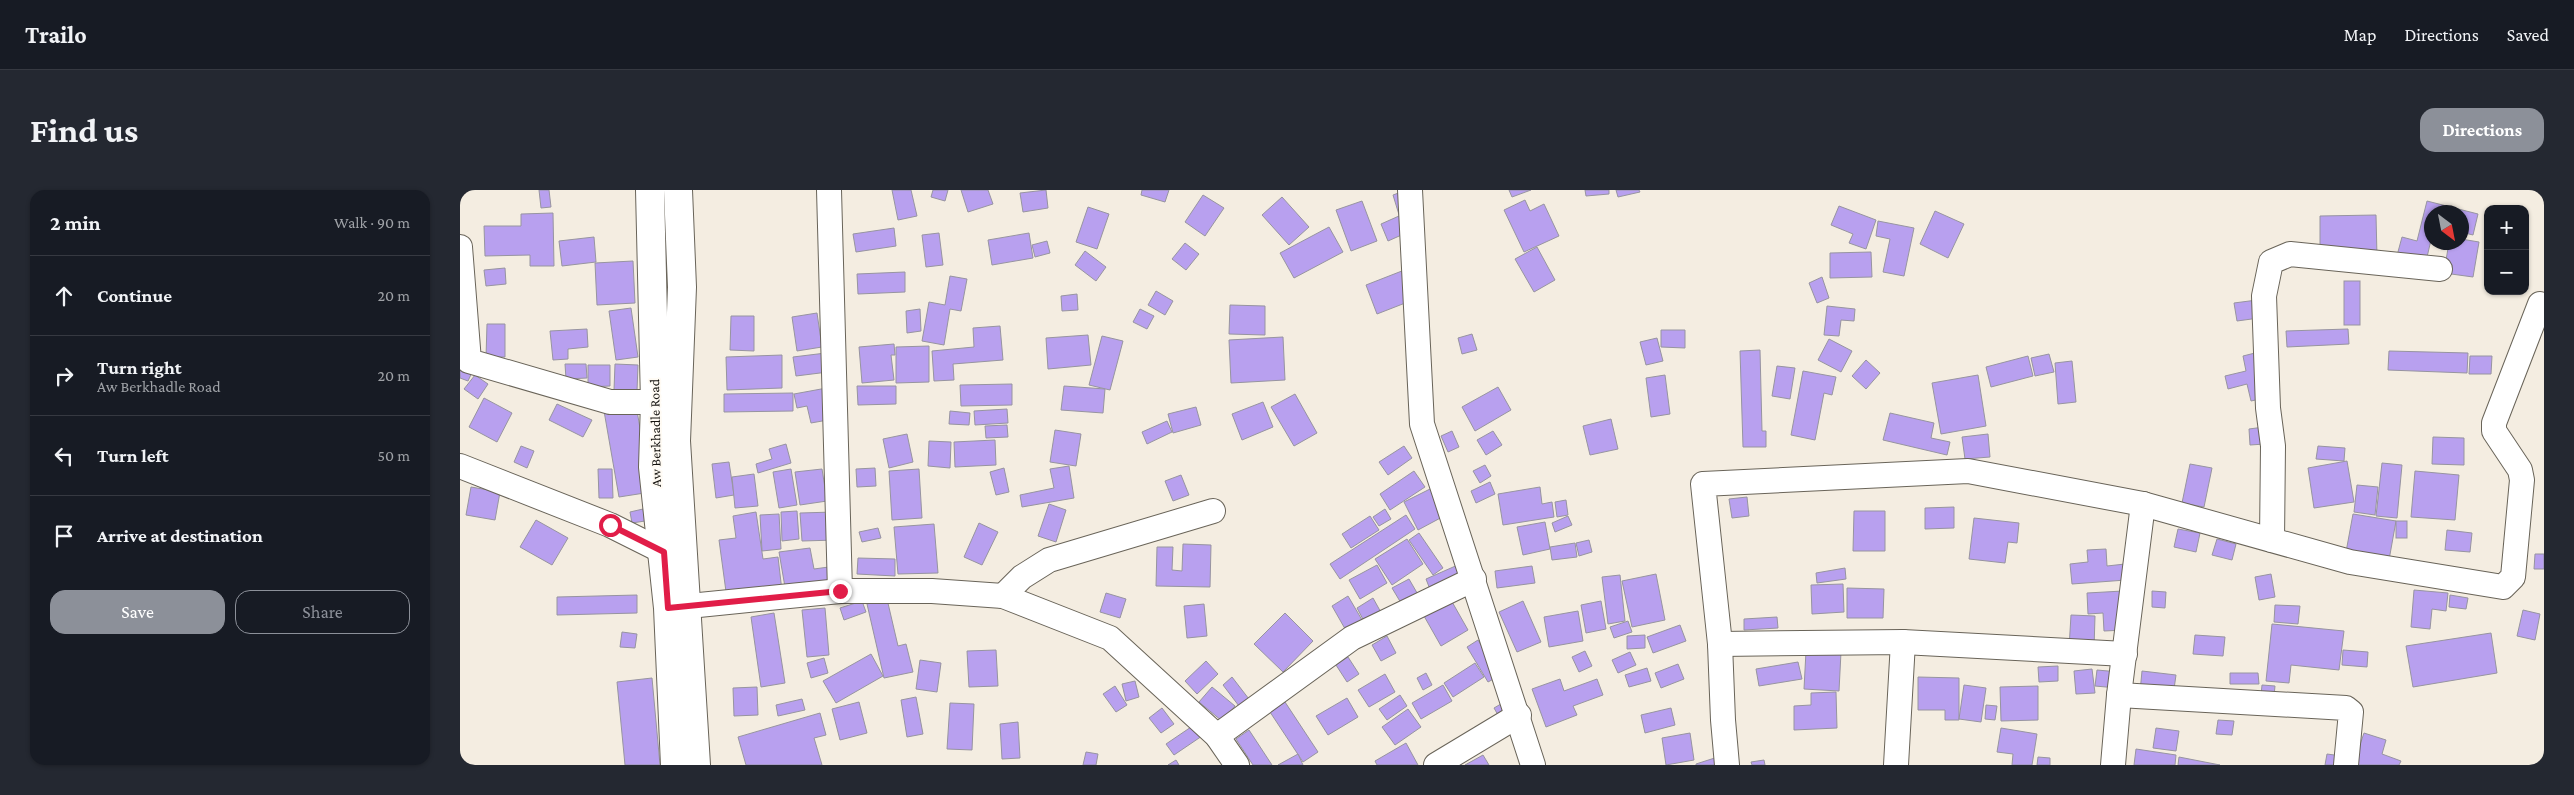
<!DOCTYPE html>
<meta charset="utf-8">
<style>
body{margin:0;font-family:"Crimson Pro",serif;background:#242831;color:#f1f3f6}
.controls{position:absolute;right:15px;top:15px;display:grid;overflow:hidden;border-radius:10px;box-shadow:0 1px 4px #0004}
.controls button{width:45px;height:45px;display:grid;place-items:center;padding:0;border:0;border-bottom:1px solid #363941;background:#171b24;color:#f1f3f6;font:25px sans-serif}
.compass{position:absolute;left:1964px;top:15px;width:45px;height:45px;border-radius:50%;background:#171b24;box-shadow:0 1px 4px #0004;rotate:148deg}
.stop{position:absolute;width:15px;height:15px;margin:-11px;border:4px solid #e11d48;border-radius:50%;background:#fff}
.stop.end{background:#e11d48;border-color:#fff;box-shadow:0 1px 5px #0008}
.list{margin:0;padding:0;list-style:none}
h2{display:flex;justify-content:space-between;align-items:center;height:65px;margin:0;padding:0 20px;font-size:21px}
h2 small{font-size:16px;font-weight:400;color:#9ea1a6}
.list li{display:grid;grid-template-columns:32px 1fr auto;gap:15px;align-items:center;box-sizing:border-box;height:80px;padding:0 20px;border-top:1px solid #363941}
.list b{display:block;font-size:19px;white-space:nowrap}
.list p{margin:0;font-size:16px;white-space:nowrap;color:#9ea1a6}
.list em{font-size:16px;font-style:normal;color:#9ea1a6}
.actions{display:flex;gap:10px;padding:15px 20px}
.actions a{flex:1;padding:11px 0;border:1px solid #8c9099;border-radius:15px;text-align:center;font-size:18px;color:#8c9099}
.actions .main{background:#8c9099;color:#fff}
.icon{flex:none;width:28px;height:28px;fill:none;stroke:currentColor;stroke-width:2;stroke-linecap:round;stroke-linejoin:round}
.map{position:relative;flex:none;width:2084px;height:575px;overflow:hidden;border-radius:15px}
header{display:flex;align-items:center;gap:30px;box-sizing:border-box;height:70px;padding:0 25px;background:#171b24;border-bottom:1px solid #363941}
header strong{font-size:24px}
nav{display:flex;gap:28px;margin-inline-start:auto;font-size:18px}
.intro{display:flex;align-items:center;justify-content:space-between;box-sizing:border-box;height:120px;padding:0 30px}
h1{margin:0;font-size:35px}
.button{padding:12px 22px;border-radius:15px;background:#8c9099;color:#fff;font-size:18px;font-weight:700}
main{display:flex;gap:30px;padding:0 30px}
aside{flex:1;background:#171b24;border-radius:15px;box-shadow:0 1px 4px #0004}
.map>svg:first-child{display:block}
.building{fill:#b8a0ef;stroke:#9794a0}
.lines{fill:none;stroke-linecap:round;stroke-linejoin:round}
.minor-casing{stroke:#696459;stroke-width:26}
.secondary-casing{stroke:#696459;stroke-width:30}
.minor{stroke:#fff;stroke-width:24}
.secondary{stroke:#fff;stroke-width:28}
.route{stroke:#e11d48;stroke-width:6}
.labels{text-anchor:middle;stroke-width:4;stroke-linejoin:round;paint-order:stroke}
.street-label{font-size:14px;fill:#15130f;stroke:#fffbf4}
</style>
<header>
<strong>Trailo</strong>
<nav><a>Map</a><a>Directions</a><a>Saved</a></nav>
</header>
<div class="intro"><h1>Find us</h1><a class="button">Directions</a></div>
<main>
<aside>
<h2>2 min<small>Walk · 90 m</small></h2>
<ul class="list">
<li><svg class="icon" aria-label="ahead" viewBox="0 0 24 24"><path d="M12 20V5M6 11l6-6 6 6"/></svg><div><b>Continue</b></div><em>20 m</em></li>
<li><svg class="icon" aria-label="right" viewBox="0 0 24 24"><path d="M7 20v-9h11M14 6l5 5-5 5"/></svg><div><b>Turn right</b><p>Aw Berkhadle Road</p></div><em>20 m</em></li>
<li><svg class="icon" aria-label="left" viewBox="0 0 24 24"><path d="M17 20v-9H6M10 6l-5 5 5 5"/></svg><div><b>Turn left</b></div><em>50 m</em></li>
<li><svg class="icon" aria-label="arrive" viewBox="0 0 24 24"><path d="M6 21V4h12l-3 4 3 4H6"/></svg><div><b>Arrive at destination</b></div></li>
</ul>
<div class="actions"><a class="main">Save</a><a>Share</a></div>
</aside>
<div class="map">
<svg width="2084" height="575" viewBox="0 0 2084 575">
<rect width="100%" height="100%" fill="#f4ede1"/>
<!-- building -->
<g class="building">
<polygon points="79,0 89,0 91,17 81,18"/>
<polygon points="432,0 451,0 457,26 438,30"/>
<polygon points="473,0 488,0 485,11 471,7"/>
<polygon points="501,0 528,0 533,14 508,22"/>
<polygon points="586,0 588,18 563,22 560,3"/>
<polygon points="682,0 709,0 705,12 681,5"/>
<polygon points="1049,0 1071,0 1052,7"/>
<polygon points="1125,0 1149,0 1149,4 1126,6"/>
<polygon points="1156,0 1179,0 1180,2 1158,7"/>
<polygon points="944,1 940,28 933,5"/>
<polygon points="743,5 764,18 745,46 725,32"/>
<polygon points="822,7 849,37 829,55 802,25"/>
<polygon points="1065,10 1070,21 1084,14 1099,46 1064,62 1044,20"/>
<polygon points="902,11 917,51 891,61 876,20"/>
<polygon points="1967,11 2018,24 2013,45 2001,42 2001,22 1971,22 1971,50 1964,80 1935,73 1942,47 1957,51"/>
<polygon points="1379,16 1416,30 1406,59 1389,53 1393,44 1371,35"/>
<polygon points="628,17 649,24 637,59 616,52"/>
<polygon points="1475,21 1504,34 1488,68 1460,54"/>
<polygon points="93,23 94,76 70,76 70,65 25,66 24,36 61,36 61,24"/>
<polygon points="1916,25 1917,67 1860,68 1860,26"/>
<polygon points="939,26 946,43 928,51 921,34"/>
<polygon points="1418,31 1454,38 1444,86 1423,82 1430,49 1416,46"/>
<polygon points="869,37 883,62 834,88 820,63"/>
<polygon points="434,38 436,56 396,62 393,44"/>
<polygon points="479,43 483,75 466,77 462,45"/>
<polygon points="569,43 573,68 532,75 528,50"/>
<polygon points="134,47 136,72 102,76 99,51"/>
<polygon points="2001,49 2019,52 2013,87 1984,83 1989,52 2001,52"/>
<polygon points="587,51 590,63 575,67 572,55"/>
<polygon points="725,53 739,64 726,80 712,69"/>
<polygon points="1077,57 1095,90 1074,102 1055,69"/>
<polygon points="625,61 646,77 636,91 615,75"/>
<polygon points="1411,62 1412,87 1370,88 1370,63"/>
<polygon points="173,71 175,113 137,115 135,73"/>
<polygon points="45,78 46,94 26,96 24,80"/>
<polygon points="947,79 958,108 917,124 906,95"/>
<polygon points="445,82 445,102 398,104 397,84"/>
<polygon points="490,86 507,89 501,121 490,119 484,155 462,151 469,112 485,115"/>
<polygon points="1362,87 1369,108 1357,113 1349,93"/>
<rect x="1884" y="91" width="16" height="44"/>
<polygon points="696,101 713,111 705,125 688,115"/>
<polygon points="617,104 618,120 602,121 601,106"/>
<polygon points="1797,110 1799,128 1777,131 1774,113"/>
<polygon points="770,115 805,116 805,145 769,144"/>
<polygon points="1367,116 1395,119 1394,131 1381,130 1379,146 1364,145"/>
<polygon points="171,118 178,167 156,170 149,121"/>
<polygon points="460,119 461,141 447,143 446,121"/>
<polygon points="680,119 694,126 687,139 673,132"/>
<polygon points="357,123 362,157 337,161 332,127"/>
<polygon points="271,126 294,126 294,161 270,160"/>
<polygon points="27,134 45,134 45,167 26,167"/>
<polygon points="540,136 543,170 493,174 494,190 474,191 472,161 514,157 513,138"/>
<polygon points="127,139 128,157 108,159 108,169 93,170 90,141"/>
<polygon points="1888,139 1889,154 1827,157 1826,141"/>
<polygon points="1201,140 1225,140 1225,158 1201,157"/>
<polygon points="1012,144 1017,160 1002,164 998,148"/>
<polygon points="628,145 631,175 588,179 586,148"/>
<polygon points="642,146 663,151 650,200 629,195"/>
<polygon points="823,147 825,190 771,193 769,150"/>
<polygon points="1197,148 1203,171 1186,175 1180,152"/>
<polygon points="1369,149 1392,161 1381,182 1358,170"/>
<polygon points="434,154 435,165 431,165 434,190 402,193 399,157"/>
<polygon points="469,156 469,192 436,193 436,157"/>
<polygon points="1300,160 1302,241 1306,241 1306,257 1283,257 1280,161"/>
<polygon points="1929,161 2008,163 2007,183 1928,180"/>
<polygon points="374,162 376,181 336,186 333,167"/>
<polygon points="1799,162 1809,207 1791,211 1787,194 1768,199 1765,186 1786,181 1783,166"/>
<polygon points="1589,164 1594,182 1575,186 1571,168"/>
<polygon points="322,165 322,198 267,200 266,167"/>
<polygon points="1568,166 1573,186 1531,197 1526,177"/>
<polygon points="2010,166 2032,166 2031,184 2009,184"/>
<polygon points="1406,170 1420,183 1406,199 1392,186"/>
<polygon points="1612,171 1616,212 1598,214 1595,173"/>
<polygon points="0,173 14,178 8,191 0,188"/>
<polygon points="105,174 126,174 127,188 106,189"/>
<polygon points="155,174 178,175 177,201 154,200"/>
<polygon points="128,175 150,175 150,196 128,197"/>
<polygon points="1317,176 1335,178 1330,209 1312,206"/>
<polygon points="1343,181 1376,187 1372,205 1364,203 1355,250 1331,245"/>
<polygon points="15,185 28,194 18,209 4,199"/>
<polygon points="1205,185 1210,224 1191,227 1186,188"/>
<polygon points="1518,185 1526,236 1481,244 1472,193"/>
<polygon points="552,194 552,215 501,216 500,195"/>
<polygon points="397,196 436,196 436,214 398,215"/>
<polygon points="604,196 645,199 643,223 601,220"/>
<polygon points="372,197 379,228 351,233 347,216 337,218 334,204"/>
<polygon points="1038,197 1051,220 1015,241 1002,217"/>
<polygon points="333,203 333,221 264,222 264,204"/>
<polygon points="835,204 857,243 834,256 811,217"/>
<polygon points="24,208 52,223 37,252 9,237"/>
<polygon points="803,212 813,237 782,250 772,224"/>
<polygon points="97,214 132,230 123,247 89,230"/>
<polygon points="176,215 191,302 159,307 144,221"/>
<polygon points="736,217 741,235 713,243 708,224"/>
<polygon points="547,219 548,233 515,235 514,221"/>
<polygon points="490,221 510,223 509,235 489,234"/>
<polygon points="1430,223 1474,233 1471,248 1490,252 1487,265 1423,250"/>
<polygon points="1151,229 1158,259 1130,265 1123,236"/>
<polygon points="707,231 712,242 687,254 682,242"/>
<polygon points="547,235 548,247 526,248 525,236"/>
<polygon points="1804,237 1805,254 1790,255 1789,239"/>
<polygon points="595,240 621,244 616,276 590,272"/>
<polygon points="992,241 999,257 988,262 981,246"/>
<polygon points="1033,241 1042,255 1026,265 1017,250"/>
<polygon points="447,244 453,272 429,278 423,249"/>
<polygon points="1528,244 1530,267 1505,269 1502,247"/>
<polygon points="1973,247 2004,248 2004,275 1972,274"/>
<polygon points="535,250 536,275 495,277 494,252"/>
<polygon points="469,251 491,252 490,278 468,276"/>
<polygon points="326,254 331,273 298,283 296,274 312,269 309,259"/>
<polygon points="61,256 74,261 67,278 54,272"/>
<polygon points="944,256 952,268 928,285 919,272"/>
<polygon points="1858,256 1885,258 1884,271 1856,269"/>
<polygon points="1887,271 1894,312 1854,318 1848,278"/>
<polygon points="269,272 274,305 256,308 252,274"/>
<polygon points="1922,273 1942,275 1937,328 1916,326"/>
<polygon points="1730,274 1752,278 1744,317 1722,313"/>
<polygon points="1025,275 1031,286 1020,293 1013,281"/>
<polygon points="609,276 614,308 562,317 560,305 594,298 590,279"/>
<polygon points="415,278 416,296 397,297 396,279"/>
<polygon points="544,278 549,302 536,305 530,282"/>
<polygon points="138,279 152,279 153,308 139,308"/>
<polygon points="331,279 337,315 319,318 313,282"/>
<polygon points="362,279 367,311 340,315 335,282"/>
<polygon points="459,279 462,328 432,330 429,281"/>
<polygon points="954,281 965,297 930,320 920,304"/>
<polygon points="1955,281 1999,285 1995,330 1951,327"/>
<polygon points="294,284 298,316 275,318 272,287"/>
<polygon points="721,285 729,305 713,311 705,291"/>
<polygon points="1030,292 1035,304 1016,313 1011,301"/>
<polygon points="1897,295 1918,297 1915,325 1894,322"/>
<polygon points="11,297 40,302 35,330 6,325"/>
<polygon points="1080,297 1082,314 1092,312 1094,327 1043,335 1038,304"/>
<polygon points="972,298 986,325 958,340 944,312"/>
<polygon points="1287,307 1289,326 1272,328 1269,309"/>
<polygon points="1106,310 1108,325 1097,327 1095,312"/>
<polygon points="589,314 606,320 596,352 578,346"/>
<polygon points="1494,317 1494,338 1465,339 1465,318"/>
<polygon points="183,319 185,331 172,333 170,322"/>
<polygon points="925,319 931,329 919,336 913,327"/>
<polygon points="337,321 339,349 322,351 321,322"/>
<polygon points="1394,321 1425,321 1425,361 1393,361"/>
<polygon points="296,322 303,369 318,367 322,401 267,409 259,350 276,348 273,326"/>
<polygon points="374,322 376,350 342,351 340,323"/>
<polygon points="319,324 321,359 302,361 300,325"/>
<polygon points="1893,324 1936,331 1929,370 1886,362"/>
<polygon points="946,325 955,339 880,389 870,374"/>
<polygon points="910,326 919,340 891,358 882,344"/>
<polygon points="1108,326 1112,335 1095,342 1092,333"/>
<polygon points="1514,328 1559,333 1557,353 1548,352 1545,373 1509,369"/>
<polygon points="76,330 108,348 92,375 60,357"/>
<rect x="1936" y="331" width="11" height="17"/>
<polygon points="1085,332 1090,359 1063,365 1057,337"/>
<polygon points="519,333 538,342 522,375 504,367"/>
<polygon points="474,334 478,383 438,384 434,337"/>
<polygon points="418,338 421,348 402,352 399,342"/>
<polygon points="1718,339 1740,343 1736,362 1714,357"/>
<polygon points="1987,340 2012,343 2010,362 1985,360"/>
<polygon points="959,343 983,378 973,385 949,350"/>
<polygon points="947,349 963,374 932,395 915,369"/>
<polygon points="1757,349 1776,354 1772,370 1752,365"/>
<polygon points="1129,350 1132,362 1119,366 1116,353"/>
<polygon points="1115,353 1117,367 1092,370 1090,357"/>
<polygon points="723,354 751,355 750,397 696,396 697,357 713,357 712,380 722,381"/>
<polygon points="350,358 354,379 376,376 379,395 326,403 319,362"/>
<polygon points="1646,359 1647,376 1665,374 1666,390 1612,394 1610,374 1628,372 1627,360"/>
<polygon points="2075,364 2084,364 2084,379 2074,379"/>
<polygon points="398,368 435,369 435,386 397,384"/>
<polygon points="1000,374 1006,386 971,402 966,389"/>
<polygon points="917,375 927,393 900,409 889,390"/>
<polygon points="1072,376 1075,393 1037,398 1035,381"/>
<polygon points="1385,378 1386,389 1357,393 1356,383"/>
<polygon points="1196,384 1205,430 1172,437 1162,391"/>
<polygon points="1811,384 1815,407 1799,410 1795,387"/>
<polygon points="1160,385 1165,431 1148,434 1142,387"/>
<polygon points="949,389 960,408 944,418 932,398"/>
<polygon points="1383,394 1384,422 1352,424 1351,395"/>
<polygon points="1387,398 1424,399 1423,428 1387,428"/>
<polygon points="1954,400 1988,403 1986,421 1972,419 1970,439 1951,437"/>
<polygon points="1663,401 1665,440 1644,441 1643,423 1628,424 1627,403"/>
<polygon points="1692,401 1706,402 1705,418 1692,417"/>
<polygon points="646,403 666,409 660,428 640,422"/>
<polygon points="177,405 177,423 97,425 97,407"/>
<polygon points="1990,405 2008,408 2006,419 1989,417"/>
<polygon points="888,406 905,435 888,444 872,416"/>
<polygon points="913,408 923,426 906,435 897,418"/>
<polygon points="427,409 438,456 446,454 453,482 424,488 407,414"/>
<polygon points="991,410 1008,440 981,456 964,426"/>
<polygon points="402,411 406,422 384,430 380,418"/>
<polygon points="1063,411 1081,452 1057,462 1039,422"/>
<polygon points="1141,411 1146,439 1126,443 1121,415"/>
<polygon points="744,414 747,446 727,448 724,416"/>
<polygon points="1815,415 1840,416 1838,434 1814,432"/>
<polygon points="365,418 369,465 347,467 342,420"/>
<polygon points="2063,420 2080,424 2075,450 2057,446"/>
<polygon points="1118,421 1123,451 1089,457 1084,427"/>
<polygon points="314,423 325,493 301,497 291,427"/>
<polygon points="825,423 853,451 823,482 794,454"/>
<polygon points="1611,425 1635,426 1634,459 1609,458"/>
<polygon points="1317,427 1318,438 1284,440 1284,429"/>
<polygon points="1168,431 1172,442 1154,448 1150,437"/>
<polygon points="1812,434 1884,441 1879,480 1831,475 1829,493 1806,491"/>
<polygon points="1220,435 1226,451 1193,463 1187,447"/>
<polygon points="162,442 177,444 175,458 160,457"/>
<polygon points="2031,443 2037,483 1953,497 1946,456"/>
<polygon points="1185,445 1185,458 1167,459 1167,446"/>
<polygon points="1735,445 1765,447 1763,466 1733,464"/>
<polygon points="927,446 936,463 921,471 912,455"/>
<polygon points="1018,450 1039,486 1028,492 1007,457"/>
<polygon points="536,460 538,496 509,497 507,461"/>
<polygon points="1883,460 1908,462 1907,477 1882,475"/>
<polygon points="1125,461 1132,476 1119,482 1112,467"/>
<polygon points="1346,461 1381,462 1379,501 1344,499"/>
<polygon points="1170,462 1176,475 1158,483 1152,470"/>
<polygon points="411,464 423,486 376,513 363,491"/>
<polygon points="888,467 899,484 887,492 876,475"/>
<polygon points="364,468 368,483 351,488 347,473"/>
<polygon points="460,470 481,473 477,502 456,499"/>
<polygon points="746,471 758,484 737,504 725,491"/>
<polygon points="1338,472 1342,489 1299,496 1296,479"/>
<polygon points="1015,473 1024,487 993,507 984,493"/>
<polygon points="1218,474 1224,489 1201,498 1195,483"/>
<polygon points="1598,476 1598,491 1579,492 1578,477"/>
<polygon points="1187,478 1191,491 1169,497 1165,485"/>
<polygon points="1632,479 1635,503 1616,504 1614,481"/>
<polygon points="1637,480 1659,482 1657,498 1635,496"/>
<polygon points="1682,481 1716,485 1713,506 1680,502"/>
<polygon points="966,483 972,495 963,500 957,488"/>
<polygon points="1770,483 1798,483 1799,494 1770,494"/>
<polygon points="925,484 935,502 909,517 898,500"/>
<polygon points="772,487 792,513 782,520 763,495"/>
<polygon points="1458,487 1499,488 1499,530 1485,530 1485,520 1458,520"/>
<polygon points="192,488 200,575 165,575 157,492"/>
<polygon points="1100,489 1104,501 1137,489 1143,505 1113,516 1117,525 1086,537 1072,499"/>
<polygon points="675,491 679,507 666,511 662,494"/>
<polygon points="983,495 992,511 961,529 952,513"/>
<polygon points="1504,495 1526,498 1521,532 1499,529"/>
<polygon points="1802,495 1815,496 1813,516 1800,515"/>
<polygon points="655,496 667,515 656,522 643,504"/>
<polygon points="1578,496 1578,530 1541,531 1540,497"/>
<polygon points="297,497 298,525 274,526 273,498"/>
<polygon points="752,497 775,516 762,531 739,512"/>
<polygon points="1376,502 1377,538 1334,540 1334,516 1351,515 1351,503"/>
<polygon points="940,505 947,516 927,530 919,519"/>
<polygon points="456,507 463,544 447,547 441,510"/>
<polygon points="887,508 898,527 868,545 856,526"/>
<polygon points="342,509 345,520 318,526 316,515"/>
<polygon points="1046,511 1042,532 1034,518"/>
<polygon points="399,512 407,543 380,550 372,519"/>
<polygon points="825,512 858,562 843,572 810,522"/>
<polygon points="490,513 514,514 512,560 487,559"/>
<polygon points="1526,515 1537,516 1535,530 1525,529"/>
<polygon points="702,518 714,534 701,543 689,528"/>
<polygon points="1211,518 1215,535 1185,543 1181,525"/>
<polygon points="948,519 961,537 935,555 922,537"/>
<polygon points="360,523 366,545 354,548 362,575 286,575 278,547"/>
<polygon points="1758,530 1774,531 1772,545 1756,544"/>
<polygon points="558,532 560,568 542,569 540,534"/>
<polygon points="734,535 742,546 714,565 706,554"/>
<polygon points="1541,538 1577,544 1572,575 1552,575 1553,564 1537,562"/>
<polygon points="1696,538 1719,541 1716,561 1693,558"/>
<polygon points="789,540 812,575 793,575 776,549"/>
<polygon points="1230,543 1234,570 1206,575 1202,548"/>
<polygon points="1904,543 1926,550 1922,564 1941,571 1939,575 1893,575"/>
<polygon points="946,553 958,575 917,575 915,571"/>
<polygon points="1676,559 1716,565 1715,575 1674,575"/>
<polygon points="626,562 638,564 636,575 623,575"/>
<polygon points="838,564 843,575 818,575"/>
<polygon points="1867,564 1889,567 1888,575 1865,575"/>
<polygon points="1023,565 1029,575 1005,575"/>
<polygon points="1264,565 1267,575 1236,575 1236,574"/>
<polygon points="1578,567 1590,568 1590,575 1577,575"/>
<polygon points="1719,567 1760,575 1718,575"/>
<polygon points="716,570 719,575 708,575"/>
<polygon points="1304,570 1305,575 1292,575 1291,572"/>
</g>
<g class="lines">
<!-- minor casing -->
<g class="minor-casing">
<g id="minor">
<polyline points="369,0 380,401"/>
<polyline points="950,0 962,234 1073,575"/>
<polyline points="0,57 9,171 150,212 195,212"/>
<polyline points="0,276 150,335 204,362 218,362"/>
<polyline points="1812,350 1813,256 1808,218 1804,106 1811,72 1830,64 1980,79"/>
<polyline points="543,406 562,387 589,370 753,321"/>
<polyline points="209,418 380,401 472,401 543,406 650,448 757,546 777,575"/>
<polyline points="1260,454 1443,452 1665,464"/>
<polyline points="1659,505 1886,518 1891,522 1886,575"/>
<polyline points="757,546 892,448 1014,389"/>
<polyline points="976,575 1059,525"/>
<polyline points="1267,575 1263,530 1260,454 1243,294 1508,281 1683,314 1890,372 2043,397 2053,387 2062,290 2060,280 2034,241 2034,233 2080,114"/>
<polyline points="1436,575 1443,452"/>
<polyline points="1653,575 1659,505 1683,314"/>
</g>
</g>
<!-- secondary casing -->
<g class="secondary-casing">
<g id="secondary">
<polyline points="190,0 195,212 193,277 208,418 215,575"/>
<polyline points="218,0 222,97 216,251 236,575"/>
</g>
</g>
<!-- minor -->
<use href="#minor" class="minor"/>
<!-- secondary -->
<use href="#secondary" class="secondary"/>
</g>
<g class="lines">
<!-- route -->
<polyline class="route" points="150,335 204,362 208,418 380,401"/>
</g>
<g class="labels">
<!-- street labels -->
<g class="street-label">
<text transform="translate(195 243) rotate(-91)" y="5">Aw Berkhadle Road</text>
</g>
</g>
</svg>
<div class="controls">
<button>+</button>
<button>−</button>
</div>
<svg class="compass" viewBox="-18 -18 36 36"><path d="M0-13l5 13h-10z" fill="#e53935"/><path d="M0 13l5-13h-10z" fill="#9ea1a6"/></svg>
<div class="stop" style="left:150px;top:335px"></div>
<div class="stop end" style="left:380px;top:401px"></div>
</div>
</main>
